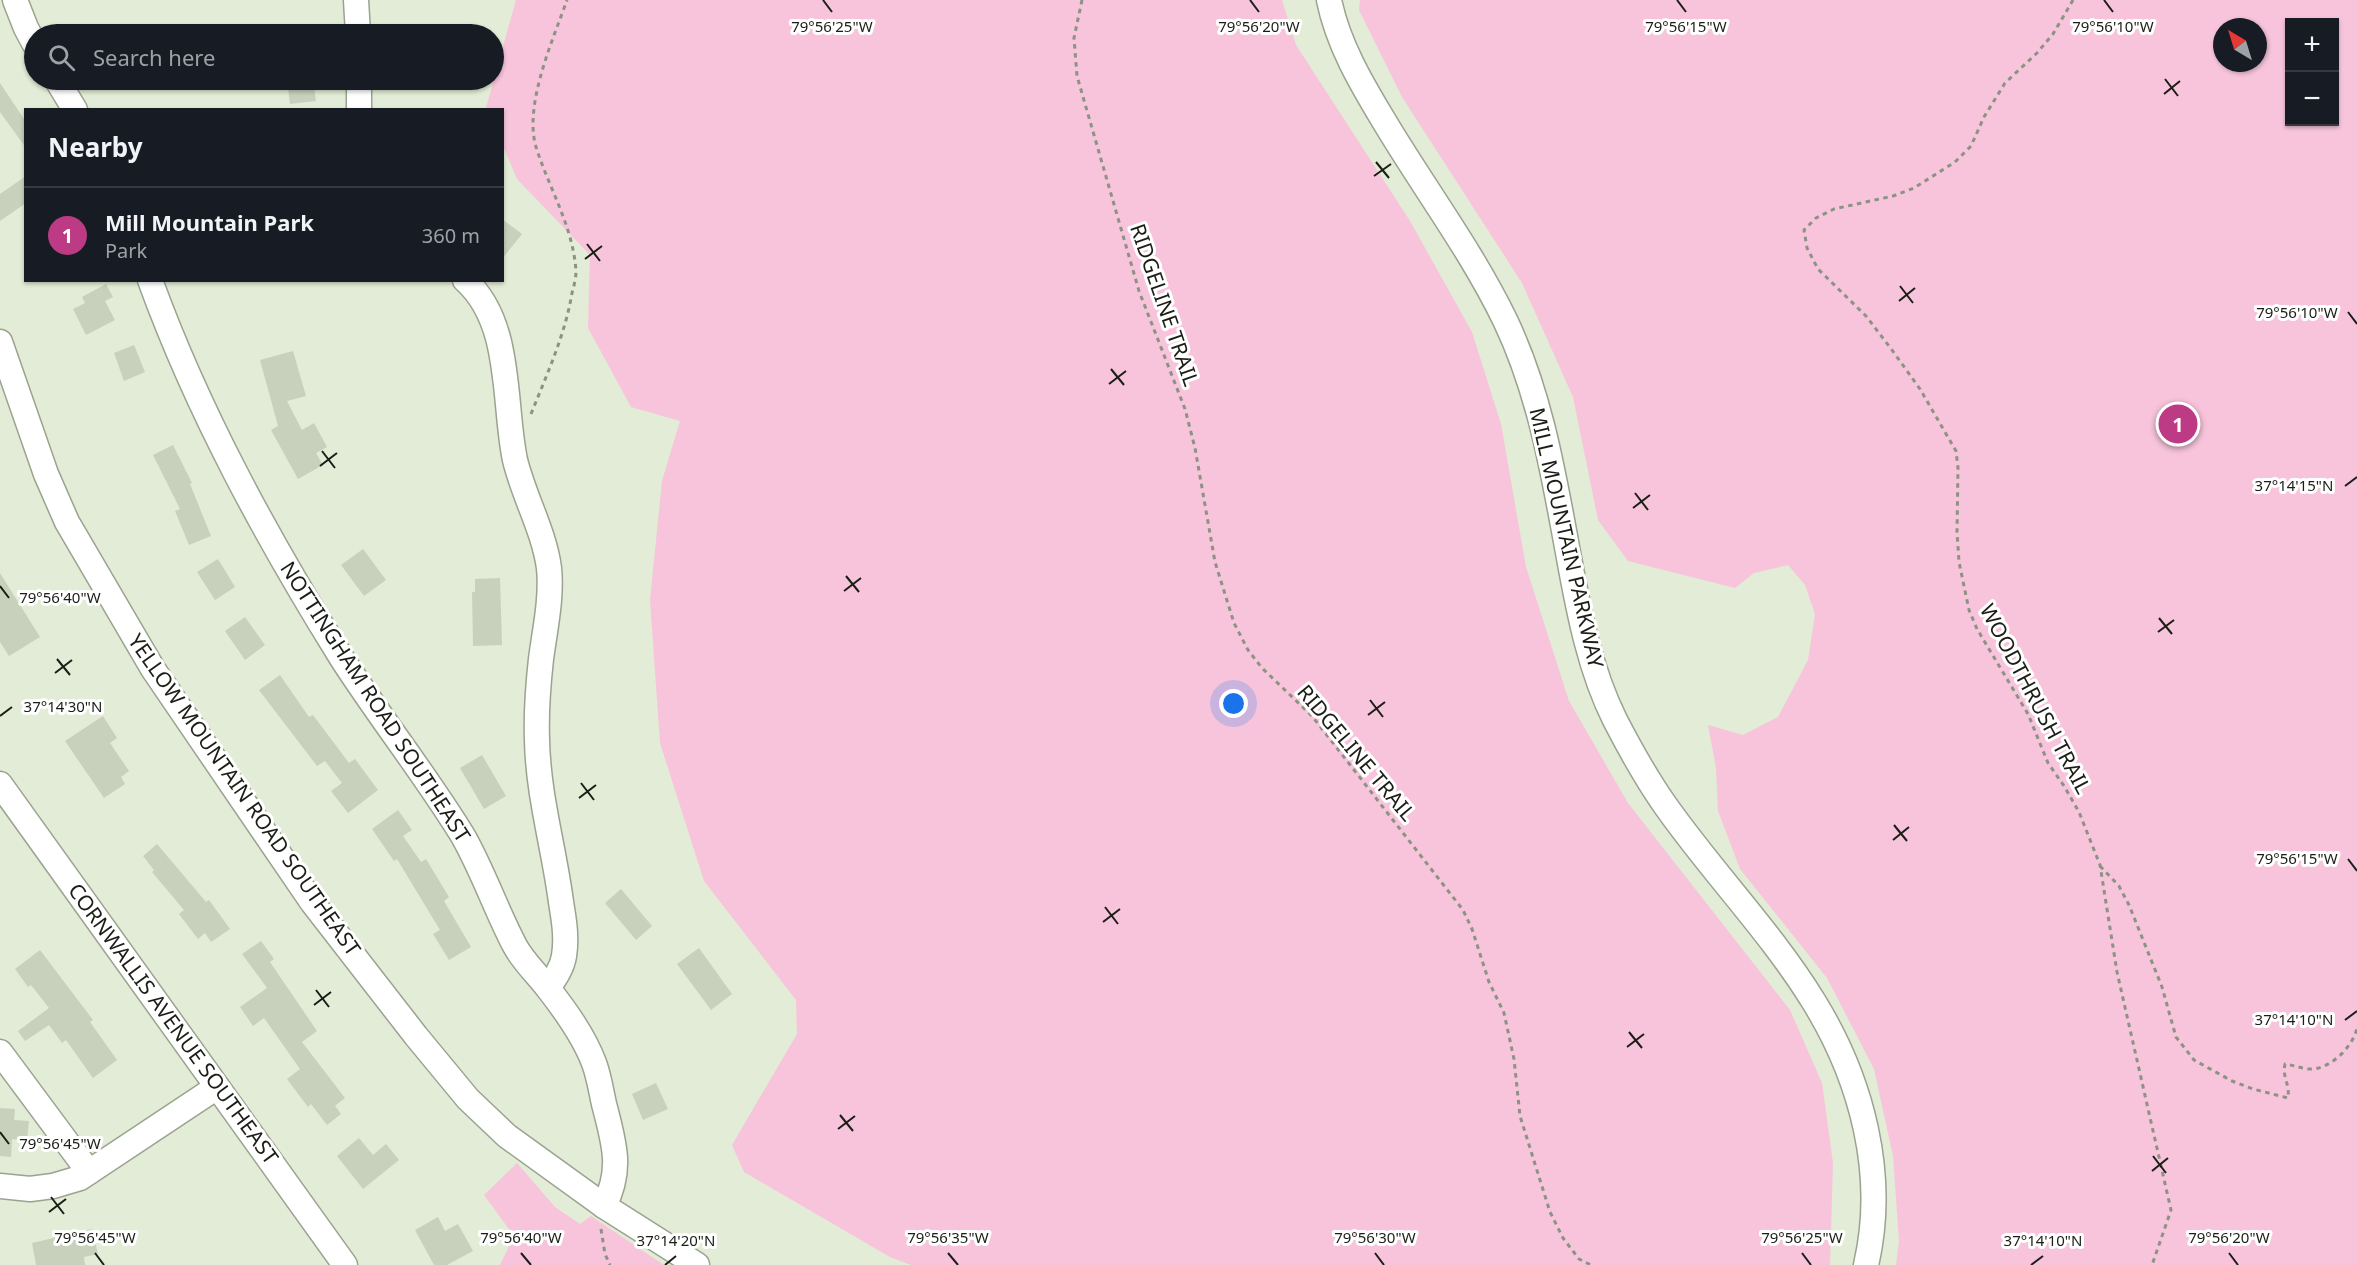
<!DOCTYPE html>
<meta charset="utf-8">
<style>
body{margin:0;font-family:"Noto Sans",sans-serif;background:#20242c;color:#f1f3f6}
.controls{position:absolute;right:18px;top:18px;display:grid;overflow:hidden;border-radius:0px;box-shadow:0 2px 4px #0004}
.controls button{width:54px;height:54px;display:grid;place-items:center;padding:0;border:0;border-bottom:2px solid #363941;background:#171b24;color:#f1f3f6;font:30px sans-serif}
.compass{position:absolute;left:2213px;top:18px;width:54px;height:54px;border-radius:50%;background:#171b24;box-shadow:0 2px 4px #0004;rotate:322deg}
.you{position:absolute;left:1234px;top:704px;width:21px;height:21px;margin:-15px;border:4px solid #fff;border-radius:50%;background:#1a73e8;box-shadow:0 0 0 9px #1a73e833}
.badge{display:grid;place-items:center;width:39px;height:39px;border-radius:50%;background:#bc3b84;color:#fff;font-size:20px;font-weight:700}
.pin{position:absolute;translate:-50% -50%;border:3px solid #fff;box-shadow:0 2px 6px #0006}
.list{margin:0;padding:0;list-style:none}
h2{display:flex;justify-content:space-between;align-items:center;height:78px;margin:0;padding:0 24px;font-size:26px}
h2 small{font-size:20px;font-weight:400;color:#9ea1a6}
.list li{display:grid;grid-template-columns:39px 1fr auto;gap:18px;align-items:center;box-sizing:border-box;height:96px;padding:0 24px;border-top:2px solid #363941}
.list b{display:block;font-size:22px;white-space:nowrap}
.list p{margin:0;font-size:20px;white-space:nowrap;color:#9ea1a6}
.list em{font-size:20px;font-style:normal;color:#9ea1a6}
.icon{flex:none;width:33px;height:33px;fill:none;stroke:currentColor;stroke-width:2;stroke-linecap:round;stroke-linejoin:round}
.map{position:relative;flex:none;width:2357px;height:1265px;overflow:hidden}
.search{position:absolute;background:#171b24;box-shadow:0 2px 4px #0004;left:24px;top:24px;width:480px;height:66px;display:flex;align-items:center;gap:15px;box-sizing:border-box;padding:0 21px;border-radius:33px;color:#9ea1a6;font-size:22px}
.panel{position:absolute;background:#171b24;box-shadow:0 2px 4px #0004;left:24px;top:108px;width:480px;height:174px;border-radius:0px}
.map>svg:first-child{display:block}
.green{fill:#f7c4db;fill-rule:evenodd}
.building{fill:#c8d1bc}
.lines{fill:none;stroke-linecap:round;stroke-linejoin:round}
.minor-casing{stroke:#9aa38f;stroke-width:27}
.path{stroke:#8c9383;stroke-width:3;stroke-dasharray:4.5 4.5;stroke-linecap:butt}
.minor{stroke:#fff;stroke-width:24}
.ticks{fill:none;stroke:#1b1e16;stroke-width:2}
.labels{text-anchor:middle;stroke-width:6;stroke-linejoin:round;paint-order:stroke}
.street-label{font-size:21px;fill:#1b1e16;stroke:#fff}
.ticks-label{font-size:15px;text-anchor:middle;fill:#1b1e16;stroke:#fff;stroke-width:6;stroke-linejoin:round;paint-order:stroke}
</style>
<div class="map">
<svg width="2357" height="1265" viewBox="0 0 2357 1265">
<rect width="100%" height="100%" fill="#e2ecd6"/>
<!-- green -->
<g class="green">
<polygon points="516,0 1282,0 1296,45 1410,221 1472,332 1501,424 1526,567 1569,701 1628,803 1790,1010 1822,1083 1833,1163 1830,1265 911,1265 890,1257 744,1172 732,1145 797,1034 796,1000 704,881 660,743 650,600 662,481 680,421 631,407 588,328 590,255 517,179 503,146 502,110 486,108"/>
<path d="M 1360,0 L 2357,0 L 2357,1265 L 1896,1265 L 1899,1241 L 1893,1156 L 1874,1069 L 1827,978 L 1740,869 L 1718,811 L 1716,768 L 1708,725 L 1743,735 L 1778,717 L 1808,660 L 1815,614 L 1805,585 L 1788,565 L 1754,573 L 1735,588 L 1628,561 L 1598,520 L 1573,397 L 1522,283 L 1402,97 L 1359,10 ZM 2290,22 L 2334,22 L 2334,122 L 2290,122 ZM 2222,27 L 2258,27 L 2258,63 L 2222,63 Z"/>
<polygon points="517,1163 555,1207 580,1224 591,1216 664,1265 500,1265 514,1236 484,1195"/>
</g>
<!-- building -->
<g class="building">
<polygon points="287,80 313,80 316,101 290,104"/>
<polygon points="0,83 26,122 26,148 0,112"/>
<polygon points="26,176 26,203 0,221 0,194"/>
<polygon points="502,219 522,234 502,259"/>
<polygon points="106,284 113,297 105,301 115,320 86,335 73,309 85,303 82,297"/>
<polygon points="134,345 145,372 124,381 114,353"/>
<polygon points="293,351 306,396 287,401 302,430 314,423 327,447 316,453 323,465 298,479 271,430 278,426 260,360"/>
<polygon points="173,445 192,483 190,484 211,536 189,545 175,511 180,509 153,455"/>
<polygon points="363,549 386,580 364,596 341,565"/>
<polygon points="218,559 235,587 215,600 197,572"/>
<polygon points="0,573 40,637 9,656 0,642"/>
<polygon points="500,578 502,645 473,646 472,592 475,592 475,579"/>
<polygon points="245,617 265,645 245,660 225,631"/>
<polygon points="280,675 309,717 313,715 349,763 355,759 378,790 348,813 331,791 342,783 325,761 317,766 259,690"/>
<polygon points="103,716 117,738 110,743 129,771 121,777 125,784 104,798 65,741"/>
<polygon points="482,755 506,796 484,809 460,768"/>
<polygon points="398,810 412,830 403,836 421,862 426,859 449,897 444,901 471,947 449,960 433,934 440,930 397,859 394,861 372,829"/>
<polygon points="157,844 206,902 209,900 230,929 211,942 205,933 198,939 179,914 184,910 152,872 154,870 143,856"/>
<polygon points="621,889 652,926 636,940 605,903"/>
<polygon points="261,941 274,959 270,962 317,1031 302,1042 345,1098 335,1106 341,1114 327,1125 311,1104 308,1107 287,1079 300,1069 264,1018 253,1026 240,1007 267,988 242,954"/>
<polygon points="699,948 732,994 711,1010 677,964"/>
<polygon points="40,950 93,1020 90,1022 117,1060 93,1078 66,1040 62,1043 49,1025 25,1041 18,1031 49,1008 31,985 28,987 15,969"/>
<polygon points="656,1083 668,1109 643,1120 632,1094"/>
<polygon points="0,1108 15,1109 14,1120 29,1121 27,1141 12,1139 11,1157 0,1156"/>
<polygon points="359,1138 373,1155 386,1144 399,1160 363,1189 337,1156"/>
<polygon points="438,1217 445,1231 458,1224 473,1251 447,1265 434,1265 415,1230"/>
<polygon points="92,1229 98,1254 84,1257 85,1265 36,1265 32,1243"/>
</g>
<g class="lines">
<!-- minor casing -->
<g class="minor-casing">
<g id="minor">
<polyline points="15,0 26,28 34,43"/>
<polyline points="356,0 358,34"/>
<path d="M 1329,0 C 1338,44 1361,83 1384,121 C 1424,188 1471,250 1505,320 C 1541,395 1554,477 1569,558 C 1579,613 1590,670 1615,720 C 1630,749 1646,778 1665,805 C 1712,872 1771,932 1814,1002 C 1862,1080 1887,1175 1866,1265"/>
<polyline points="57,80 75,110"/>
<polyline points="359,80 359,110"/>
<path d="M 150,280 C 198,412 267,538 341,657 C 380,718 425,774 463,836 C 483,871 496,910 515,946 C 523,961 536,973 547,987 C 565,1010 584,1036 594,1063 C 599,1076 601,1091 604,1104 C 614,1143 623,1169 604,1206"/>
<path d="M 465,280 C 513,323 503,403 515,460 C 524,497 544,531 549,568 C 552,598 545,629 541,659 C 538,686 536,713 537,740 C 538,795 554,848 561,902 C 564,920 567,938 564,956 C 562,968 555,978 548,988"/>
<polyline points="0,342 46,474 67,522 153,669 312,902 416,1036 468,1099 507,1136 604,1206 697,1265"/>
<polyline points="0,784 345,1265"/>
<polyline points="0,1052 89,1172"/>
<polyline points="0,1186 30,1189 53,1186 80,1178 217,1087"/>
</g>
</g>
<!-- path -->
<g class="path">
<polyline points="1082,0 1074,38 1077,76 1139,291 1185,409 1195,448 1215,562 1234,623 1248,650 1262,668 1312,716 1463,910 1472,929 1489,982 1504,1013 1514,1059 1520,1116 1550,1212 1563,1238 1579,1259 1591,1265"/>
<polyline points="2073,0 2053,34 2037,53 2005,83 1984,117 1971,146 1955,162 1914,188 1893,196 1834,209 1816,218 1804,230 1807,248 1818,269 1866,316 1892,350 1920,389 1956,451 1958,468 1957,532 1959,562 1969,610 1977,629 2028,714 2048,763 2064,786 2079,812 2100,865 2117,972 2171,1210 2152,1265"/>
<path d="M 531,414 C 547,374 565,335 572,293 C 574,286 576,278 576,271 C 573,227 550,190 537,150 C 522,108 553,40 567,0"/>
<path d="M 2100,866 L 2119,886 L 2129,905 L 2162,987 L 2176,1037 L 2194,1060 L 2232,1081 L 2253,1089 L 2288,1098 C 2290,1083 2282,1078 2285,1064 C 2293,1065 2300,1068 2308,1069 C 2329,1071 2353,1047 2357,1028"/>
<polyline points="601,1229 605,1254 610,1265"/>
</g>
<!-- minor -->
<use href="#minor" class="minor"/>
</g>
<!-- ticks -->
<path class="ticks" d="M 823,0 L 832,12M 1250,0 L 1259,12M 1677,0 L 1686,12M 2104,0 L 2113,12M 2165,79 L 2178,96M 2164,94 L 2180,81M 1376,162 L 1389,178M 1374,176 L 1391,164M 587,244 L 600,261M 585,259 L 602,246M 1900,286 L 1913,303M 1899,301 L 1915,288M 2348,312 L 2357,324M 1111,369 L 1124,385M 1109,384 L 1126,371M 322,451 L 335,468M 320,466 L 337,453M 2345,486 L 2357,477M 1635,493 L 1648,510M 1633,508 L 1650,495M 846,576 L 859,592M 0,586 L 9,598M 844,591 L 861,578M 2159,618 L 2172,634M 2158,632 L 2174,620M 57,659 L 70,675M 55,673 L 72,660M 1370,700 L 1383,717M 1368,715 L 1385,702M 0,716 L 12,707M 581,783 L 594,800M 579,798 L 596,785M 1894,825 L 1907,841M 1893,840 L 1909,827M 2348,859 L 2357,871M 1105,907 L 1118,924M 1103,922 L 1120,909M 316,990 L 329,1007M 314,1005 L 331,992M 2345,1020 L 2357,1011M 1629,1032 L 1642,1048M 1627,1047 L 1644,1034M 840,1115 L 853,1131M 838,1129 L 855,1116M 0,1132 L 9,1144M 2153,1156 L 2166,1173M 2152,1171 L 2168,1158M 51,1197 L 64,1214M 49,1212 L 66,1199M 95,1253 L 104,1265M 521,1253 L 531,1265M 948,1253 L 958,1265M 1375,1253 L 1384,1265M 1802,1253 L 1811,1265M 2229,1253 L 2238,1265M 665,1265 L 676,1256M 2031,1265 L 2043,1256"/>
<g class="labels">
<!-- street labels -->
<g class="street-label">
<text transform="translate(1164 305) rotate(71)" y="7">RIDGELINE TRAIL</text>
<text transform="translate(1566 538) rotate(77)" y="7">MILL MOUNTAIN PARKWAY</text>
<text transform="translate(2035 699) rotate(62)" y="7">WOODTHRUSH TRAIL</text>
<text transform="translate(375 702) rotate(57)" y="7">NOTTINGHAM ROAD SOUTHEAST</text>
<text transform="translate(1356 753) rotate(50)" y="7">RIDGELINE TRAIL</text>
<text transform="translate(244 795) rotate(55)" y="7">YELLOW MOUNTAIN ROAD SOUTHEAST</text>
<text transform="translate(173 1024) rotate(54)" y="7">CORNWALLIS AVENUE SOUTHEAST</text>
</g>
</g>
<g class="ticks-label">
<text x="1259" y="32">79°56'20"W</text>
<text x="832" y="32">79°56'25"W</text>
<text x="1686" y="32">79°56'15"W</text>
<text x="2113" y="32">79°56'10"W</text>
<text x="2297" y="318">79°56'10"W</text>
<text x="2294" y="491">37°14'15"N</text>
<text x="60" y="603">79°56'40"W</text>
<text x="63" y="712">37°14'30"N</text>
<text x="2297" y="864">79°56'15"W</text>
<text x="2294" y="1025">37°14'10"N</text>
<text x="60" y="1149">79°56'45"W</text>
<text x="95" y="1243">79°56'45"W</text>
<text x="521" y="1243">79°56'40"W</text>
<text x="948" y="1243">79°56'35"W</text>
<text x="1375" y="1243">79°56'30"W</text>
<text x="1802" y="1243">79°56'25"W</text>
<text x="2229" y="1243">79°56'20"W</text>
<text x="676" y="1246">37°14'20"N</text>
<text x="2043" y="1246">37°14'10"N</text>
</g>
</svg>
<div class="controls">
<button>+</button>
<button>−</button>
</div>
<svg class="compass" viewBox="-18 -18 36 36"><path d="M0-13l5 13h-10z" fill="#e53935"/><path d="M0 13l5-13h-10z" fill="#9ea1a6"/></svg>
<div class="you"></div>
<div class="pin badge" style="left:2178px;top:424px">1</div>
<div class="search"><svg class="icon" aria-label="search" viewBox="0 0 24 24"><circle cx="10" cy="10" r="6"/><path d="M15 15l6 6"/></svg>Search here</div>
<section class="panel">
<h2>Nearby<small></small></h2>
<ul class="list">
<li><span class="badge">1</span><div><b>Mill Mountain Park</b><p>Park</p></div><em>360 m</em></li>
</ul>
</section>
</div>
